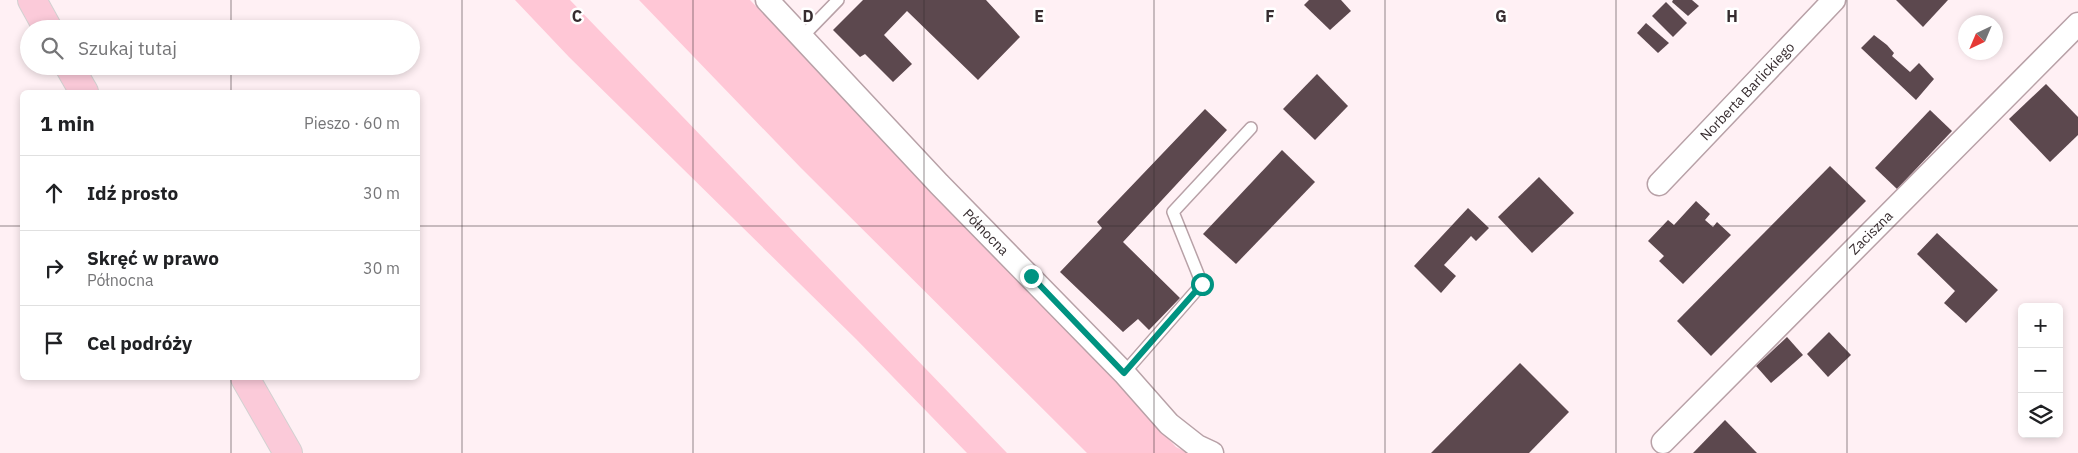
<!DOCTYPE html>
<html lang="pl">
<meta charset="utf-8">
<style>
body{margin:0;font-family:"IBM Plex Sans",sans-serif;background:#f6f6f6;color:#202124}
.controls{position:absolute;right:15px;bottom:15px;display:grid;overflow:hidden;border-radius:8px;box-shadow:0 2px 8px #0003}
.controls button{width:45px;height:45px;display:grid;place-items:center;padding:0;border:0;border-bottom:1px solid #e0e0e0;background:#fff;color:#202124;font:25px sans-serif}
.compass{position:absolute;left:1958px;top:15px;width:45px;height:45px;border-radius:50%;background:#fff;box-shadow:0 2px 8px #0003;rotate:224deg}
.stop{position:absolute;width:15px;height:15px;margin:-11px;border:4px solid #009381;border-radius:50%;background:#fff}
.stop.end{background:#009381;border-color:#fff;box-shadow:0 1px 5px #0008}
.list{margin:0;padding:0;list-style:none}
h2{display:flex;justify-content:space-between;align-items:center;height:65px;margin:0;padding:0 20px;font-size:21px}
h2 small{font-size:16px;font-weight:400;color:#757577}
.list li{display:grid;grid-template-columns:32px 1fr auto;gap:15px;align-items:center;box-sizing:border-box;height:75px;padding:0 20px;border-top:1px solid #e0e0e0}
.list b{display:block;font-size:19px;white-space:nowrap}
.list p{margin:0;font-size:16px;white-space:nowrap;color:#757577}
.list em{font-size:16px;font-style:normal;color:#757577}
.icon{flex:none;width:28px;height:28px;fill:none;stroke:currentColor;stroke-width:2;stroke-linecap:round;stroke-linejoin:round}
.map{position:relative;flex:none;width:2078px;height:453px;overflow:hidden}
.search{position:absolute;background:#fff;box-shadow:0 2px 8px #0003;left:20px;top:20px;width:400px;height:55px;display:flex;align-items:center;gap:12px;box-sizing:border-box;padding:0 18px;border-radius:28px;color:#757577;font-size:19px}
.panel{position:absolute;background:#fff;box-shadow:0 2px 8px #0003;left:20px;top:90px;width:400px;height:290px;border-radius:8px}
.map>svg:first-child{display:block}
.green{fill:#ffc7d6}
.building{fill:#5c484e}
.lines{fill:none;stroke-linecap:round;stroke-linejoin:round}
.service-casing{stroke:#b8a1a7;stroke-width:14}
.minor-casing{stroke:#b8a1a7;stroke-width:25}
.primary-casing{stroke:#d3d1d1;stroke-width:30}
.service{stroke:#fff;stroke-width:11}
.minor{stroke:#fff;stroke-width:22}
.primary{stroke:#fbcad9;stroke-width:28}
.route{stroke:#009381;stroke-width:6}
.grid{fill:none;stroke:#362c2f;stroke-width:1;stroke-opacity:0.55}
.labels{text-anchor:middle;stroke-width:5;stroke-linejoin:round;paint-order:stroke}
.street-label{font-size:14px;fill:#362c2f;stroke:#fff}
.grid-label{font-size:16px;text-anchor:middle;font-weight:bold;fill:#362c2f;stroke:#fff;stroke-width:5;stroke-linejoin:round;paint-order:stroke}
</style>
<div class="map">
<svg width="2078" height="453" viewBox="0 0 2078 453">
<rect width="100%" height="100%" fill="#fff0f4"/>
<!-- green -->
<g class="green">
<polygon points="515,0 570,0 1007,453 967,453 856,339 569,57"/>
<polygon points="639,0 750,0 1072,335 1176,447 1188,453 1087,453 801,168"/>
</g>
<!-- building -->
<g class="building">
<polygon points="863,0 986,0 1020,37 978,80 907,11 884,35 912,64 893,82 865,54 860,57 833,30"/>
<polygon points="1309,0 1341,0 1351,11 1330,30 1304,5"/>
<polygon points="1673,0 1692,0 1699,6 1688,16 1672,2"/>
<polygon points="1896,0 1948,0 1923,27"/>
<polygon points="1666,2 1687,23 1673,37 1652,16"/>
<polygon points="1646,23 1669,43 1658,53 1637,33"/>
<polygon points="1874,35 1887,45 1894,53 1892,56 1910,72 1919,63 1934,79 1916,100 1861,48"/>
<polygon points="1317,74 1348,106 1315,140 1283,109"/>
<polygon points="2046,84 2078,117 2078,135 2050,162 2009,119"/>
<polygon points="1205,109 1227,130 1123,242 1180,298 1149,330 1138,319 1123,332 1060,272 1102,228 1097,222"/>
<polygon points="1930,110 1952,131 1897,189 1875,168"/>
<polygon points="1282,150 1315,182 1236,264 1203,234"/>
<polygon points="1830,166 1866,201 1711,356 1677,321"/>
<polygon points="1539,177 1574,213 1532,253 1498,217"/>
<polygon points="1696,201 1710,214 1705,220 1713,227 1717,222 1731,235 1683,284 1659,261 1664,256 1648,241 1668,220 1674,225"/>
<polygon points="1468,208 1489,228 1476,241 1471,236 1444,265 1456,276 1441,293 1414,266"/>
<polygon points="1937,233 1998,290 1966,323 1944,303 1955,291 1917,254"/>
<polygon points="1829,332 1851,355 1828,377 1807,354"/>
<polygon points="1787,337 1803,355 1771,383 1756,366"/>
<polygon points="1520,363 1569,412 1529,453 1431,453"/>
<polygon points="1725,420 1757,453 1693,453"/>
</g>
<g class="lines">
<!-- service casing -->
<g class="service-casing">
<g id="service">
<polyline points="802,37 838,0"/>
<polyline points="1124,373 1202,284 1173,212 1251,128"/>
</g>
</g>
<!-- minor casing -->
<g class="minor-casing">
<g id="minor">
<path id="s1" d="M 767,0 L 939,184 L 1124,373 L 1169,424 L 1197,446 L 1212,453"/>
<path id="s2" d="M 1659,184 L 1834,0"/>
<path id="s3" d="M 1663,442 L 2078,24"/>
</g>
</g>
<!-- primary casing -->
<g class="primary-casing">
<g id="primary">
<polyline points="32,0 48,29"/>
<polyline points="69,66 84,92"/>
<polyline points="245,378 288,453"/>
</g>
</g>
<!-- service -->
<use href="#service" class="service"/>
<!-- minor -->
<use href="#minor" class="minor"/>
<!-- primary -->
<use href="#primary" class="primary"/>
</g>
<g class="lines">
<!-- route -->
<polyline class="route" points="1031,276 1124,373 1202,284"/>
</g>
<!-- grid -->
<path class="grid" d="M 231,0 L 231,29M 462,0 L 462,453M 693,0 L 693,453M 924,0 L 924,453M 1154,0 L 1154,453M 1385,0 L 1385,453M 1616,0 L 1616,453M 1847,0 L 1847,453M 231,66 L 231,92M 0,226 L 22,226M 418,226 L 2078,226M 231,378 L 231,453"/>
<g class="labels">
<!-- street labels -->
<g class="street-label">
<text dy="5" stroke="none"><textPath href="#s2" startOffset="128">Norberta Barlickiego</textPath></text>
<text dy="5" stroke="none"><textPath href="#s1" startOffset="319">Północna</textPath></text>
<text dy="5" stroke="none"><textPath href="#s3" startOffset="295">Zaciszna</textPath></text>
</g>
</g>
<g class="grid-label">
<text x="577" y="22">C</text>
<text x="808" y="22">D</text>
<text x="1039" y="22">E</text>
<text x="1270" y="22">F</text>
<text x="1501" y="22">G</text>
<text x="1732" y="22">H</text>
</g>
</svg>
<div class="controls">
<button>+</button>
<button>−</button>
<button><svg class="icon" aria-label="layers" viewBox="0 0 24 24"><path d="M12 4l9 5-9 5-9-5zM3 14l9 5 9-5"/></svg></button>
</div>
<svg class="compass" viewBox="-18 -18 36 36"><path d="M0-13l5 13h-10z" fill="#e53935"/><path d="M0 13l5-13h-10z" fill="#757577"/></svg>
<div class="stop" style="left:1202px;top:284px"></div>
<div class="stop end" style="left:1031px;top:276px"></div>
<div class="search"><svg class="icon" aria-label="search" viewBox="0 0 24 24"><circle cx="10" cy="10" r="6"/><path d="M15 15l6 6"/></svg>Szukaj tutaj</div>
<section class="panel">
<h2>1 min<small>Pieszo · 60 m</small></h2>
<ul class="list">
<li><svg class="icon" aria-label="ahead" viewBox="0 0 24 24"><path d="M12 20V5M6 11l6-6 6 6"/></svg><div><b>Idź prosto</b></div><em>30 m</em></li>
<li><svg class="icon" aria-label="right" viewBox="0 0 24 24"><path d="M7 20v-9h11M14 6l5 5-5 5"/></svg><div><b>Skręć w prawo</b><p>Północna</p></div><em>30 m</em></li>
<li><svg class="icon" aria-label="arrive" viewBox="0 0 24 24"><path d="M6 21V4h12l-3 4 3 4H6"/></svg><div><b>Cel podróży</b></div></li>
</ul>
</section>
</div>
